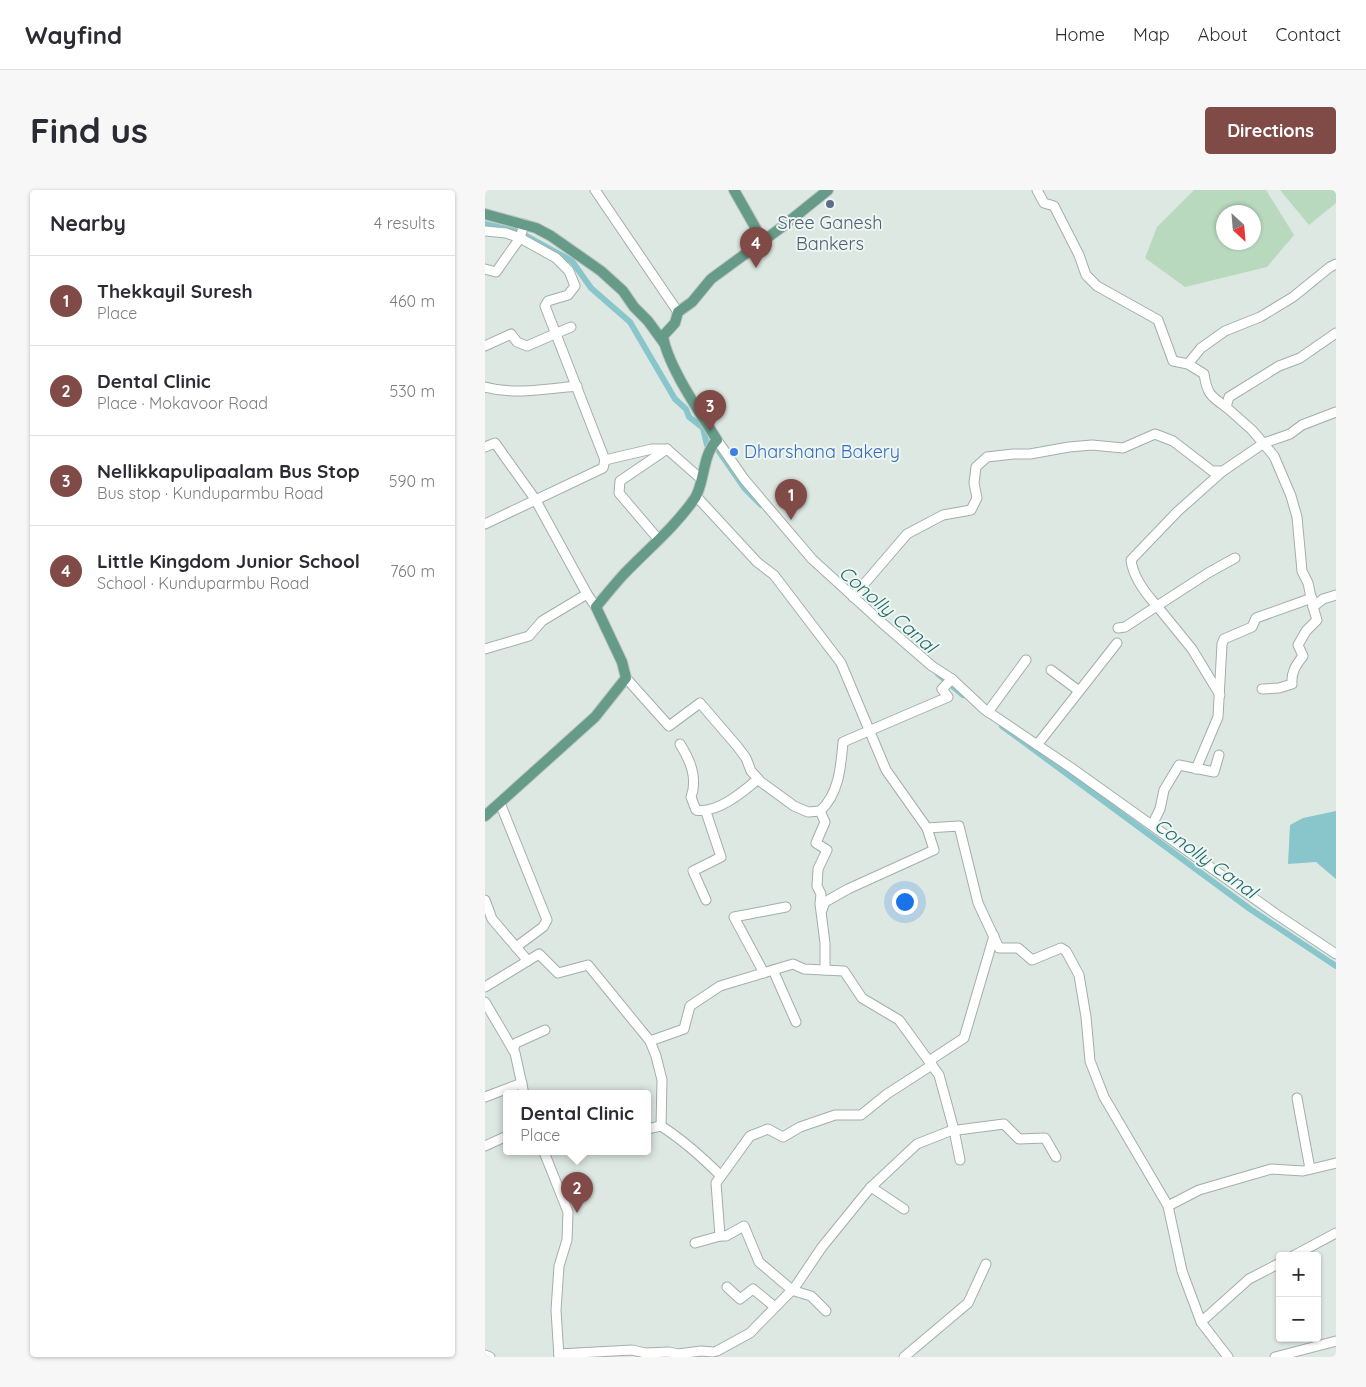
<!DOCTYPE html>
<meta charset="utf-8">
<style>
body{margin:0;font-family:Quicksand,sans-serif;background:#f7f7f7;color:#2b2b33}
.controls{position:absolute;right:15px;bottom:15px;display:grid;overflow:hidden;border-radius:5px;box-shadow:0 1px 4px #0004}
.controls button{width:45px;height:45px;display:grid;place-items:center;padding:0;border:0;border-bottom:1px solid #e1e1e2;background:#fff;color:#2b2b33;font:25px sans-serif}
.compass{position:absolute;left:731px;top:15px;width:45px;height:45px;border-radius:50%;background:#fff;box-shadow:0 1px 4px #0004;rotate:154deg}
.you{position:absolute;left:419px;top:711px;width:18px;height:18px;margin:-12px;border:4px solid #fff;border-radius:50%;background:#1a73e8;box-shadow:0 0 0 8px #1a73e833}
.badge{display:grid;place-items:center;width:32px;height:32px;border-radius:50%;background:#804b46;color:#fff;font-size:16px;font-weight:700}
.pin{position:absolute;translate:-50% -41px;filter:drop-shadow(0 1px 2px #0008)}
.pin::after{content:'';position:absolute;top:26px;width:18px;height:15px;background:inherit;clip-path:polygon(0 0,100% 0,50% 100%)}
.popup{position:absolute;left:18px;top:900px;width:148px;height:65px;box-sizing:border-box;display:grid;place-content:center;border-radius:5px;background:#fff;filter:drop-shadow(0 1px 4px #0005);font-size:16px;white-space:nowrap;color:#7c7c81}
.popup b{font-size:19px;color:#2b2b33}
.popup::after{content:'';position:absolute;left:50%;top:100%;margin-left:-10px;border:10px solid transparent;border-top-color:#fff}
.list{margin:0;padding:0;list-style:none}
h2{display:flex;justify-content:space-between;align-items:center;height:65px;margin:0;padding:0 20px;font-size:21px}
h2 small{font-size:16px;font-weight:400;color:#7c7c81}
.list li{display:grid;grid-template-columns:32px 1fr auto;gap:15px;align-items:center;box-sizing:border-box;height:90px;padding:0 20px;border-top:1px solid #e1e1e2}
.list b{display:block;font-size:19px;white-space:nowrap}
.list p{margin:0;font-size:16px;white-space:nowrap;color:#7c7c81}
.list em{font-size:16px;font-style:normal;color:#7c7c81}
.map{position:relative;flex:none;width:851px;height:1167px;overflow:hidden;border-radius:5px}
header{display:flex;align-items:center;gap:30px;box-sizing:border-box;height:70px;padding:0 25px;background:#fff;border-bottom:1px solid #e1e1e2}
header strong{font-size:24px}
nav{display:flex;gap:28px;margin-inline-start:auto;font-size:18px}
.intro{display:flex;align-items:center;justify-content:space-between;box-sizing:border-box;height:120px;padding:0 30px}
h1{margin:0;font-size:35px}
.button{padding:12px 22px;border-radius:5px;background:#804b46;color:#fff;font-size:18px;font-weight:700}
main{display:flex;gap:30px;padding:0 30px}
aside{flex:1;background:#fff;border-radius:5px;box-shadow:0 1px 4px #0004}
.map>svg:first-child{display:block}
.green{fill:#b8d9be;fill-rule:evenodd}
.water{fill:#89c6cb}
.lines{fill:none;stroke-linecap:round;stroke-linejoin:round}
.canal{stroke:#89c6cb;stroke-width:6}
.minor-casing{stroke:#a2afa9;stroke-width:11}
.major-casing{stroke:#bcc3c1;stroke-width:12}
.minor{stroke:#fff;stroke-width:9}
.major{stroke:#659b88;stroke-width:10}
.service-dot{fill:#5c6f8a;stroke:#eef6f1;stroke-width:2}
.shop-dot{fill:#3f7fe0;stroke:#eef6f1;stroke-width:2}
.labels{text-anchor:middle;stroke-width:4;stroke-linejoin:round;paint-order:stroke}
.service-label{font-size:18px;fill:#4e5e75;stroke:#eef6f1}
.shop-label{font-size:18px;fill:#366cbe;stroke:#eef6f1;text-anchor:start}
.water-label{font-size:19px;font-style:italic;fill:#20686e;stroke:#eef6f1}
</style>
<header>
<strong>Wayfind</strong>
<nav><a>Home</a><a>Map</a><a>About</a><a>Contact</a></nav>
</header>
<div class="intro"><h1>Find us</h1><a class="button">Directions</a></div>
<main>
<aside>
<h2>Nearby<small>4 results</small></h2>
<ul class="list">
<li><span class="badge">1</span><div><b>Thekkayil Suresh</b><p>Place</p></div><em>460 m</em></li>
<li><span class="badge">2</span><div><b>Dental Clinic</b><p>Place · Mokavoor Road</p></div><em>530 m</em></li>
<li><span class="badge">3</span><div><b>Nellikkapulipaalam Bus Stop</b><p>Bus stop · Kunduparmbu Road</p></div><em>590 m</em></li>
<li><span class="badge">4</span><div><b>Little Kingdom Junior School</b><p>School · Kunduparmbu Road</p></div><em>760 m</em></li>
</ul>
</aside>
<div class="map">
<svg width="851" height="1167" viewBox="0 0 851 1167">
<rect width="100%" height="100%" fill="#dee8e3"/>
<!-- green -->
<g class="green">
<path d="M 709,0 L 781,0 L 809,45 L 782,77 L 700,97 L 660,68 L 672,37 ZM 738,22 L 768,22 L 768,52 L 738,52 Z"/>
<polygon points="795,0 851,0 851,13 824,35"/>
</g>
<!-- water -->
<polygon class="water" points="851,621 851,689 831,672 803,674 805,635 818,628"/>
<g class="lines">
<!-- canal -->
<g class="canal">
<polyline points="0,34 32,41 87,71 106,98 145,132 190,209 201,219 204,227 218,238 222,255 231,257 260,299 276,315"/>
<polyline points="453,484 478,505"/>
<polyline points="517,536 765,719 851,776"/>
</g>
<!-- minor casing -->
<g class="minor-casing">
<g id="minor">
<polyline points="110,0 193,122"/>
<path d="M 552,0 L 559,13 L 569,16 L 594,65 L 601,85 L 612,96 L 673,130 L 688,171 L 703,174 L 719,184 C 722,203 725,206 741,217"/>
<polyline points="0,41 21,43 35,48 71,68 84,81 90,96 83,105 63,111 60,116 120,270 118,278 0,334"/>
<polyline points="0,79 11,82 35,48 39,34"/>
<polyline points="851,143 815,168 794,176 744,207 741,217 767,240 789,266 806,306 812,327 817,381 823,393 828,417 838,409 851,405"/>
<polyline points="0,156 26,144 32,152 42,156 86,137"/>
<polyline points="703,174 716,158 740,141 775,127 808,107 845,77 851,74"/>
<path d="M 0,197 C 29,205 62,199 92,196"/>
<polyline points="232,250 259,289 327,369 396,432 447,476 467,489 499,519 585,577 791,724 851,764"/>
<polyline points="0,257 10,253 50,309 102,404 111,417"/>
<polyline points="120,270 167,259 182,259 216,289"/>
<polyline points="211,306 272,372 289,385 356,473 401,580 442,638 474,636 493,713 514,758 533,758 547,770 576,758 581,761 594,785 601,827 605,871 619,907 683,1016 697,1081 716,1132 743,1167"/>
<polyline points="174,350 134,303 135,291 182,259"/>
<polyline points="368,407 422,344 458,325 486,320 492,308 489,293 491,277 502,267 528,264 545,264 584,257 607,255 638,258 670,244 688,251 727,281 738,281 779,253 805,244 817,235 851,222"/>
<path d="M 633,438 L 640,437 L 672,416 C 661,404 648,388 646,370 L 693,321 L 738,281"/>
<polyline points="0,459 44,446 57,431 102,404"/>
<polyline points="566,480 594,501"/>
<polyline points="141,488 184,536 215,513 252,556 261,568 266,581 276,592 309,616 323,622 335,621"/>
<path d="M 777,499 L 794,498 L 807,494 C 806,482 811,475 818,466 L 813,455 L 821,441 L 832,430 L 828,417"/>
<polyline points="735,505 707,459 672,416 723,383 750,368"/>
<polyline points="503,522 541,470"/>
<path d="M 195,554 C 205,570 213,588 206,607 L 211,620 C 232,624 258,602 273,589"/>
<polyline points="552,555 632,453"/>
<polyline points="711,579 733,527 737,454 739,449 767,437 771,428 827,408"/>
<polyline points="15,613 62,730 58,737 31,757"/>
<polyline points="667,635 675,619 679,600 694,575 729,582 734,565"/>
<polyline points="0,710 7,729 43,771"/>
<polyline points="221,710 208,681 236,667 221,622"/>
<polyline points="337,720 340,712 363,699 449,660 442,638"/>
<polyline points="288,780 311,832"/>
<path d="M 340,780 L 340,753 L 335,714 L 336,704 L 332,696 L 333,679 L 342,660 L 331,653 L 340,632 L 335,621 C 354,604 356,576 358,552 L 463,507 L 457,499 L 467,489"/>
<polyline points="279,783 249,727 301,717"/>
<polyline points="0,797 54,764 73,783 103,775 165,851 199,839 205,816 235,796 308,774 319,779 359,781 377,808 414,830 454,885 469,940 475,970"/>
<polyline points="0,812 30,863 39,904"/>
<polyline points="165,851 171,866 177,890 176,936"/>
<polyline points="28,860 31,853 60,840"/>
<polyline points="444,871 479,848 509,746"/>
<polyline points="0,907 37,893"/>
<polyline points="812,908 825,979"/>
<path d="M 162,939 L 176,936 C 198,950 218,968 236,986"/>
<polyline points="0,956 22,946"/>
<polyline points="59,962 83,1022 82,1050 74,1076 71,1120 74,1167"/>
<polyline points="386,997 419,1019"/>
<polyline points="683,1016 714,1000 786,979 818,981 851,973"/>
<polyline points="210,1053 235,1046"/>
<polyline points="808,1066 851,1043"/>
<polyline points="242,1097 255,1109 268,1099 290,1117"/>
<polyline points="306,1100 326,1106 341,1121"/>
<polyline points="307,1100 274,1072 259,1036 241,1046 235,1046 231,993 265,946 283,939 298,947 315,937 350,925 376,925 402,904 447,875"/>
<polyline points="716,1132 764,1089 795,1073"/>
<polyline points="74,1164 147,1160 160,1163 184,1162 193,1164 216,1161 228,1162 232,1161 265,1143 310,1097 337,1057 385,998 432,954 465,941 519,934 534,949 560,948 571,967"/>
<polyline points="0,1165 5,1167"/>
<polyline points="419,1167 483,1113 501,1074"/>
<polyline points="790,1167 851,1151"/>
</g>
</g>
<!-- major casing -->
<g class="major-casing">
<g id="major">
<polyline points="249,0 278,51"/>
<polyline points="0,24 51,38 66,46 116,81 138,101 149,117 163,131 179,153"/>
<path d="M 0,626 L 110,527 L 141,488 L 137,472 L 111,417 C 120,406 129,395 139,384 C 163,359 190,337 210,308 C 220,292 217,265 232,250 C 216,224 182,175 178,146 L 190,133 L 193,122 L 207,112 L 226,89 L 297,37 L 343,0"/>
</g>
</g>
<!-- minor -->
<use href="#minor" class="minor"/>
<!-- major -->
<use href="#major" class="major"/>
</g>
<!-- markers -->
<circle class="service-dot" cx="345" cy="14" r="5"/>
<circle class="shop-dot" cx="249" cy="262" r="5"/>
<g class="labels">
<!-- service labels -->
<g class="service-label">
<text x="345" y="39">Sree Ganesh<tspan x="345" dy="21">Bankers</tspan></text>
</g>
<!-- shop labels -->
<g class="shop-label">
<text x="259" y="268">Dharshana Bakery</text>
</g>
<!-- water labels -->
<g class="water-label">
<text transform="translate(403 419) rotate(41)" y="7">Conolly Canal</text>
<text transform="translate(721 668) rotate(36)" y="7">Conolly Canal</text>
</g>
</g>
</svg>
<div class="controls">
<button>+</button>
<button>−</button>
</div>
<svg class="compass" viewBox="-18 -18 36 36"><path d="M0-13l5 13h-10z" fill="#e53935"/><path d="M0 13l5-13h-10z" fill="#7c7c81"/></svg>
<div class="you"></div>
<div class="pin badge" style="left:306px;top:330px">1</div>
<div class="pin badge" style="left:92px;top:1023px">2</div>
<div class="popup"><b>Dental Clinic</b>Place</div>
<div class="pin badge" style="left:225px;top:241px">3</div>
<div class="pin badge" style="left:271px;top:78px">4</div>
</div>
</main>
